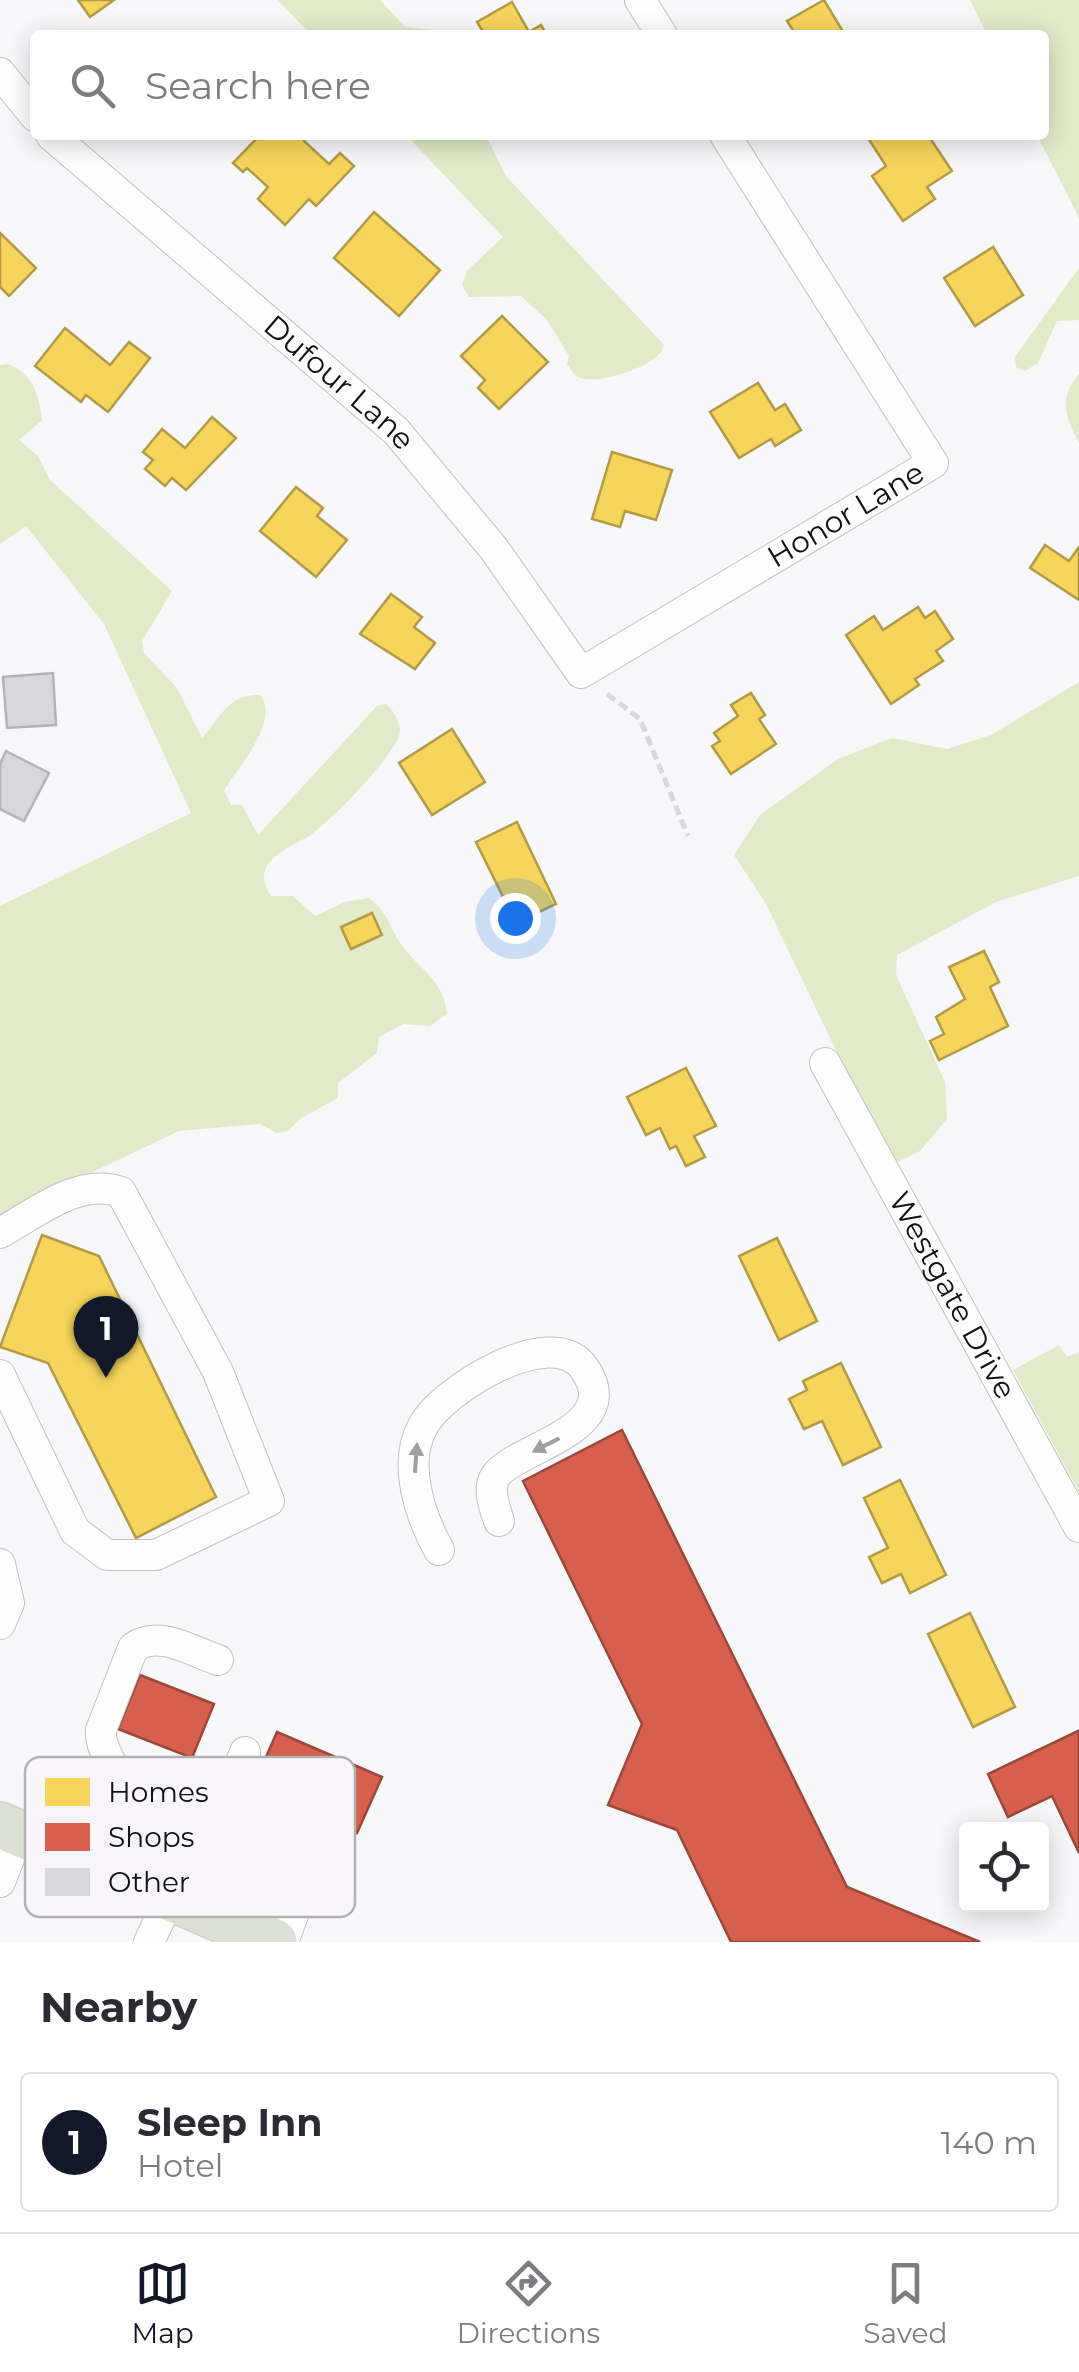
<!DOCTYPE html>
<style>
body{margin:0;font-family:Montserrat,sans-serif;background:#f7f7f7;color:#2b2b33}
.controls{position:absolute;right:30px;bottom:30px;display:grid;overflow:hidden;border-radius:10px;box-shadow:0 5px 25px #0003}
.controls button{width:90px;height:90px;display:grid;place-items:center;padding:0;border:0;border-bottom:2px solid #e1e1e2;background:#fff;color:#2b2b33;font:50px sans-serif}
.you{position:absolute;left:515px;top:918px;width:35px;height:35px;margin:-25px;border:8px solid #fff;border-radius:50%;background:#1a73e8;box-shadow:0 0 0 15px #1a73e833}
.badge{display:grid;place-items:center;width:65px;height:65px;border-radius:50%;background:#111827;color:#fff;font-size:32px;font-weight:700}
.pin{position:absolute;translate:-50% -82px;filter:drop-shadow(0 2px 5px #0008)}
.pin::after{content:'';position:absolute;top:52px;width:35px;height:30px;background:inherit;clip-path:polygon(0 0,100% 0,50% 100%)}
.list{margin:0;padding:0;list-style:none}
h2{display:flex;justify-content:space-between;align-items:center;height:130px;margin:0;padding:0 40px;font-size:42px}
h2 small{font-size:32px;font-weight:400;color:#7c7c81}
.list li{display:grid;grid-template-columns:65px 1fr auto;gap:30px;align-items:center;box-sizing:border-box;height:140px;margin:0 20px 20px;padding:0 20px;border:2px solid #e1e1e2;border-radius:10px}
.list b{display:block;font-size:38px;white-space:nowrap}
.list p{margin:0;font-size:32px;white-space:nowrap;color:#7c7c81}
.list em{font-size:32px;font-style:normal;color:#7c7c81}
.icon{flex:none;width:55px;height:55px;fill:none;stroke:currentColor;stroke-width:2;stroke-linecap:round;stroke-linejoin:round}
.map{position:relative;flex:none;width:1079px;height:1942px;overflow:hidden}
.search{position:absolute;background:#fff;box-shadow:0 5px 25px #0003;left:30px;right:30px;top:30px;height:110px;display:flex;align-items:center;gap:25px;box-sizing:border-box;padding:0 35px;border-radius:10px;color:#7c7c81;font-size:38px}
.sheet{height:290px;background:#fff}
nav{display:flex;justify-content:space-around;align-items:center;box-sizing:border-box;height:140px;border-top:2px solid #e1e1e2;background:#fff;font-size:28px;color:#7c7c81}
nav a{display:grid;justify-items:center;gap:5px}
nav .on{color:#111827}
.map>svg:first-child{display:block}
.green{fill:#e1eac9}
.homes{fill:#f6d55c;stroke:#b29a46;stroke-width:2.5}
.shops{fill:#d6604d;stroke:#9b483b;stroke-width:2.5}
.building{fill:#d8d7d9;stroke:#b4b3b5;stroke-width:2.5}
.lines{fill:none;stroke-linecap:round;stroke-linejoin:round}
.minor-casing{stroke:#c2c1c3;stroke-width:32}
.highway-casing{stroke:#d2d1d2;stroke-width:48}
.path{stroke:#d9d8da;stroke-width:5;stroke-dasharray:10 5;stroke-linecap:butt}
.minor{stroke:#fefefe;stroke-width:30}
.highway{stroke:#dcdfd4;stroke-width:45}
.oneway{fill:#a09fa0}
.labels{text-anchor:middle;stroke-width:10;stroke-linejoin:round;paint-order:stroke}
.street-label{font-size:30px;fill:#121112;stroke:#f8f6fa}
.key{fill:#f8f6fa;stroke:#b3b1b4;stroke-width:2.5}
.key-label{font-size:28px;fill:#121112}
</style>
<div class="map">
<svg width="1079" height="1942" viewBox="0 0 1079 1942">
<rect width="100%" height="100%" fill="#f8f7f9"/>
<!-- green -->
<g class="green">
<polygon points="278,0 380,0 405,27 435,30 437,35 311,35"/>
<polygon points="970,0 1079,0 1079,218 1037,135 1044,135 1044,35 987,35"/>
<path d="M 406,135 L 486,135 L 506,176 L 664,345 C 662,365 595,387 578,377 C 573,374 571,369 567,364 L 569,356 L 547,320 L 521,296 L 469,297 L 462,285 L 467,271 L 503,237 Z"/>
<polygon points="1079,268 1079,320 1057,321 1038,363 1025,371 1016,367 1015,357"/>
<path d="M 7,364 C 33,373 39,395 42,420 L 19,440 L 38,456 L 50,480 L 172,591 L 142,641 L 144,653 L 177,688 L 202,738 C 221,717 228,694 260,695 C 281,719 238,768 224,790 L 231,805 L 242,805 L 258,835 L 377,706 L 386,704 C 393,710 400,721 400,731 C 400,751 327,825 309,836 C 287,849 248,863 271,896 L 293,896 L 315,916 L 345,902 L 369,898 C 388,912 388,924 400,943 C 419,970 443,978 447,1014 L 430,1026 L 403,1024 L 379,1037 L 377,1053 L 338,1083 L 338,1098 L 301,1118 L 288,1131 L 276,1133 L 260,1124 L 179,1131 L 0,1216 L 0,906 L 191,813 L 104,624 L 26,526 L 0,544 L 0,365 Z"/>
<path d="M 1079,374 L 1079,443 C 1065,416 1058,399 1079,374 Z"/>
<polygon points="1079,682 1079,876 996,902 897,955 896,975 945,1082 947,1119 920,1151 891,1165 765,902 734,855 760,815 838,759 892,738 947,749 991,735"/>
<polygon points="1059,1345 1067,1357 1079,1352 1079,1492 1013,1370"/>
</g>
<!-- homes -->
<g class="homes">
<polygon points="78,0 114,0 90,17"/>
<polygon points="824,0 845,35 796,35 787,21"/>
<polygon points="512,2 529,32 541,25 547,35 485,35 477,22"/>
<polygon points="260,135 308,135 304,141 329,164 340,153 354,166 316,206 309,199 285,225 258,199 268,187 247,168 243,172 233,163"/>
<polygon points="866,135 928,135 952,171 927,187 935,199 903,221 872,176 886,166"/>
<polygon points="374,212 440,270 399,316 334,258"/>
<polygon points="0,233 36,268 9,296 0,287"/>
<polygon points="993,247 1023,295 975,326 944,278"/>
<polygon points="502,316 548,362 499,409 478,388 485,380 461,356"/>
<polygon points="65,328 110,365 129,342 150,358 108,412 86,395 81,402 35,366"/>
<polygon points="758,383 775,410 785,404 801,430 775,446 771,439 739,458 710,412"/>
<polygon points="212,417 236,438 186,490 172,478 165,486 145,469 153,460 143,452 162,429 185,448"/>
<polygon points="612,452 672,470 656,520 625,511 620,527 592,519"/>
<polygon points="296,487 323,508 317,516 347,540 316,577 260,531"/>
<polygon points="1045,545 1069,561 1079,547 1079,600 1030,568"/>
<polygon points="391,594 422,617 414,627 435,643 415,669 360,634"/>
<polygon points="918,607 925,618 935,611 953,639 936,651 943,661 915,679 919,685 891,704 846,635 874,616 883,630"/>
<polygon points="751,693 765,715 759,719 776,744 731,774 712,746 720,741 714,733 738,716 731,705"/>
<polygon points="452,729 485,782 432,815 399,763"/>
<polygon points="517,822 556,904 516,923 476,842"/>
<polygon points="372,913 382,935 351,949 341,927"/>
<polygon points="984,951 999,982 990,987 1008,1026 939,1060 930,1041 944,1034 936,1017 965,999 949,967"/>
<polygon points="686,1068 716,1126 694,1136 705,1157 686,1166 676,1146 670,1149 660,1128 646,1135 627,1097"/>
<polygon points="42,1235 99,1256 216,1497 136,1538 48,1363 0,1347"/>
<polygon points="777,1238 817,1321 779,1340 739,1256"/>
<polygon points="841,1363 881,1447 843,1465 822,1421 804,1429 789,1399 807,1390 803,1381"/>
<polygon points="900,1480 946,1575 910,1593 901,1574 882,1583 869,1557 888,1548 864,1498"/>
<polygon points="970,1613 1015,1707 973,1727 928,1634"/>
</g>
<!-- shops -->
<g class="shops">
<polygon points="622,1430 847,1887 980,1942 731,1942 677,1830 608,1805 642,1724 523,1481"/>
<polygon points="140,1675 214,1704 192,1758 118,1729"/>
<polygon points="1078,1731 1079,1734 1079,1853 1052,1796 1008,1817 988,1774"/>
<polygon points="277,1732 382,1777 357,1833 252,1789"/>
</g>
<!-- building -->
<g class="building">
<polygon points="53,673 56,725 7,728 3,677"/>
<polygon points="6,751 49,773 24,821 0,809 0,764"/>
</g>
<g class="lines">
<!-- minor casing -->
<g class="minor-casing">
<g id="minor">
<polyline points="640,0 662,35"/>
<polyline points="0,73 35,116"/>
<path id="s1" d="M 51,135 L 396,431 L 494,549 L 581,673 L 933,463 L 725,135"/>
<path id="s2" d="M 825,1063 L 1079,1527"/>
<path d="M 0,1233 C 36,1213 79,1177 121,1192 L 218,1372 L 269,1501 L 156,1555 L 107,1555 L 75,1531 L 0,1375"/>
<path d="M 439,1550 C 420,1516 402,1463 423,1426 C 442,1390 552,1322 584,1368 C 628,1431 513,1447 495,1477 C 487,1490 495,1508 499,1521"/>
<polyline points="0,1564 9,1603 0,1624"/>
<polyline points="245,1752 221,1812 316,1852 283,1942"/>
<path d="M 85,1860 L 116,1791 C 121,1768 99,1753 101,1730 L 133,1648 C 158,1629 191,1651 218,1660"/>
<polyline points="0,1882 19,1833"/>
<polyline points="149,1942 170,1897"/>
</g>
</g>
<!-- highway casing -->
<g class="highway-casing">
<polyline id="highway" points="0,1825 274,1942"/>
</g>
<!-- path -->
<polyline class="path" points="607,694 640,719 688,836"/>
<!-- minor -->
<use href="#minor" class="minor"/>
<!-- highway -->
<use href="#highway" class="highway"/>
</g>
<!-- one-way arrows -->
<defs><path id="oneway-solid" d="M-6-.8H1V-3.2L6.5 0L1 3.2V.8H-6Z" transform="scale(2.5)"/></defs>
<g class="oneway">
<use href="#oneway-solid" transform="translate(546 1445) rotate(153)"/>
<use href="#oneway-solid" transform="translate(416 1458) rotate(-86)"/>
</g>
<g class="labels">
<!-- street labels -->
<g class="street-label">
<text dy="10" stroke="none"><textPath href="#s1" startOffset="380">Dufour Lane</textPath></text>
<text dy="10" stroke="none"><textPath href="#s1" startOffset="1068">Honor Lane</textPath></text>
<text dy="10" stroke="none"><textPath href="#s2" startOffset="265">Westgate Drive</textPath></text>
</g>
</g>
<!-- legend -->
<rect x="25" y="1757" width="330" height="160" rx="15" class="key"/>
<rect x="45" y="1778" width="45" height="28" fill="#f6d55c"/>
<rect x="45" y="1823" width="45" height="28" fill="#d6604d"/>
<rect x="45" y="1868" width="45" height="28" fill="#d8d7d9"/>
<g class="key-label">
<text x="108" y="1802">Homes</text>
<text x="108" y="1847">Shops</text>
<text x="108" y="1892">Other</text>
</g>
</svg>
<div class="controls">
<button><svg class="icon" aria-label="locate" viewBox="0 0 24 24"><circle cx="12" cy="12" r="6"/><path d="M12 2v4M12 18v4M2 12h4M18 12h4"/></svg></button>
</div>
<div class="you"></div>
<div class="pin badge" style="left:106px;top:1378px">1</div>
<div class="search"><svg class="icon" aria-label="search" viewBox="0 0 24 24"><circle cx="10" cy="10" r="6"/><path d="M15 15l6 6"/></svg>Search here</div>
</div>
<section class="sheet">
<h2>Nearby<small></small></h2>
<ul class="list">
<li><span class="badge">1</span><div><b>Sleep Inn</b><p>Hotel</p></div><em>140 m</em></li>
</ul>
</section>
<nav>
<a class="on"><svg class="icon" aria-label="map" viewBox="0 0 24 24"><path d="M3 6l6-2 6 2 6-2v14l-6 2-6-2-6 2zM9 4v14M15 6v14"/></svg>Map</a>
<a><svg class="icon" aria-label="directions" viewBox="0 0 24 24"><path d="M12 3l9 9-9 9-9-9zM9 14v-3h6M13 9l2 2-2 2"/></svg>Directions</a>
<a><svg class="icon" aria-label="saved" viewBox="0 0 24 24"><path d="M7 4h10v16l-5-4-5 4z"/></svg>Saved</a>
</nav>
